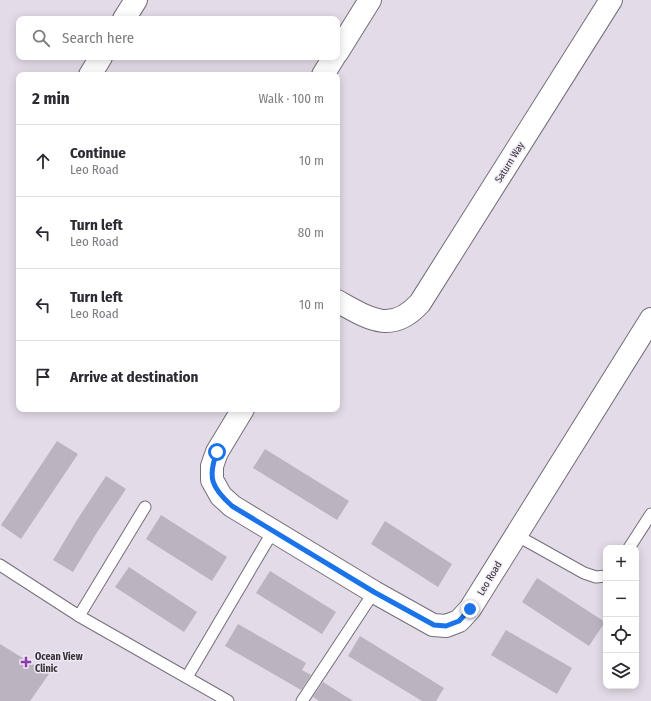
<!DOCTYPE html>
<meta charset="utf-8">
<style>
body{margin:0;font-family:"Fira Sans Condensed",sans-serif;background:#f2f2f3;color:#2b2b33}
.controls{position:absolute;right:12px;bottom:12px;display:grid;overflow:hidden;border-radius:8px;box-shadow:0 2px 10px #0003}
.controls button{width:36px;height:36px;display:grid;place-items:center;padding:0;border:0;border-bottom:1px solid #e1e1e2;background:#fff;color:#2b2b33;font:20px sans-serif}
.stop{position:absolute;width:12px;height:12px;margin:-9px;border:3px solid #1a73e8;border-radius:50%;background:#fff}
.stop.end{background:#1a73e8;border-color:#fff;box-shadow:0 1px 4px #0008}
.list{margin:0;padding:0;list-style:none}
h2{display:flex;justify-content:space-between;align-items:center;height:52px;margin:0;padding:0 16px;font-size:17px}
h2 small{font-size:13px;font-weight:400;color:#7c7c81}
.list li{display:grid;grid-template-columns:26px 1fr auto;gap:12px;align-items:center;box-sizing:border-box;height:72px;padding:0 16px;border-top:1px solid #e1e1e2}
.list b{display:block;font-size:15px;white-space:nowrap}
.list p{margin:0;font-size:13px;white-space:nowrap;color:#7c7c81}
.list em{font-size:13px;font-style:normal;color:#7c7c81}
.icon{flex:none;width:22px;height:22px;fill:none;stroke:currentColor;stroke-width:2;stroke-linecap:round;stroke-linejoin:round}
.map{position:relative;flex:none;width:651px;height:701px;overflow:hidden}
.search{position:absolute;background:#fff;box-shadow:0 2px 10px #0003;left:16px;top:16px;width:324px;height:44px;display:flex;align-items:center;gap:10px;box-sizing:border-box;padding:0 14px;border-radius:8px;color:#7c7c81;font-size:15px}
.panel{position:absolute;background:#fff;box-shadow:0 2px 10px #0003;left:16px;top:72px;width:324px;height:340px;border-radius:8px}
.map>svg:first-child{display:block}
.building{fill:#bbb3bf}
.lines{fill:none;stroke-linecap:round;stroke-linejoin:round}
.lane-casing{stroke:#756e79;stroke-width:13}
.street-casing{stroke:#756e79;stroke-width:24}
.lane{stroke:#fff;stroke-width:11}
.street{stroke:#fff;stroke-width:22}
.route{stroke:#1a73e8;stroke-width:5}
.poi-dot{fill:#8a3cac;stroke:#f0e8f4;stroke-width:1.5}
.labels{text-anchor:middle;stroke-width:3;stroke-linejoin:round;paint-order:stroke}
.street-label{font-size:10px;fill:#343136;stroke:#f0e8f4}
.poi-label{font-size:10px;font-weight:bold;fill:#343136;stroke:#f0e8f4;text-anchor:start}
</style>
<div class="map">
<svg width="651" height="701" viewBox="0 0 651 701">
<rect width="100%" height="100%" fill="#e3dbe7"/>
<!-- building -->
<g class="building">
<polygon points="57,441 78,454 21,539 1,525"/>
<polygon points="265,449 349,501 337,520 253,468"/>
<polygon points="106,476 126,489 96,534 73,572 53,560 77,520"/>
<polygon points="161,515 227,557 212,581 146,539"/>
<polygon points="385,521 452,564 438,587 371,544"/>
<polygon points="129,567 197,612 184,632 115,587"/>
<polygon points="270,571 336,612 322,634 256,593"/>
<polygon points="537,578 605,622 589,646 522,602"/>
<polygon points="238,624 306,663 302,670 311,675 301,690 225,646"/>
<polygon points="506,630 572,668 557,694 491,655"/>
<polygon points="360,636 444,688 436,701 422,701 348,656"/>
<polygon points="0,644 49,674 30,701 0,701"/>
<polygon points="323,682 353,701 319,701 313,697"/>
</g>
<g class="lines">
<!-- lane casing -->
<g class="lane-casing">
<g id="lane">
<polyline points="516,535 584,573 596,577 606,576"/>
<polyline points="629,548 651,514"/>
<polyline points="0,565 79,616 228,701"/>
<polyline points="79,616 145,507"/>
<polyline points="187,677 273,531"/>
<polyline points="302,701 374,592"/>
</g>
</g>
<!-- street casing -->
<g class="street-casing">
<g id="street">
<polyline points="124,19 136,0"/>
<polyline points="337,53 370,0"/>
<polyline points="90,75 101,57"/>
<polyline points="323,75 334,57"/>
<path d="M 337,301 C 368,318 391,335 420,303 L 611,0"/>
<polyline points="243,409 217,452 212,466 212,480 221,496 232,506 374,592 433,625 446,626 459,621 470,609 651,319"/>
</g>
</g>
<!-- lane -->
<use href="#lane" class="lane"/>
<!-- street -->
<use href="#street" class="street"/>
</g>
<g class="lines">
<!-- route -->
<path class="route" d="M 217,452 C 207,478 212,488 232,506 L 374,592 L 434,625 L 446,626 L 459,621 L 470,609"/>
</g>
<!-- markers -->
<path class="poi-dot" d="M24 656h4v4h4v4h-4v4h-4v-4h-4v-4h4z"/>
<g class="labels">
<!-- street labels -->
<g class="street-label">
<text transform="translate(509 162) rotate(-58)" y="4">Saturn Way</text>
<text transform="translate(489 578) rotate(-59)" y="4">Leo Road</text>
</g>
<!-- poi labels -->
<g class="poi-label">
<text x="35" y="660">Ocean View<tspan x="35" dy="12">Clinic</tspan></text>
</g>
</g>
</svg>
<div class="controls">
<button>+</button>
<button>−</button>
<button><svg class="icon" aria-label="locate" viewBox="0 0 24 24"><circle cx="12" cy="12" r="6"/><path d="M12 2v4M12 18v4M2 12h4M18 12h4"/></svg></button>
<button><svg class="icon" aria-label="layers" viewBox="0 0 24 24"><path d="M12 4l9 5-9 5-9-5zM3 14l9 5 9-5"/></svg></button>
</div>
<div class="stop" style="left:217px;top:452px"></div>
<div class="stop end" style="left:470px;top:609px"></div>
<div class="search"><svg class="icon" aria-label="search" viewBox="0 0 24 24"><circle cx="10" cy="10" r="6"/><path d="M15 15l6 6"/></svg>Search here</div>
<section class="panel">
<h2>2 min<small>Walk · 100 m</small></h2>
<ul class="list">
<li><svg class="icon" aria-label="ahead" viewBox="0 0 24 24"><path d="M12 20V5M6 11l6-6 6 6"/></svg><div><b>Continue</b><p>Leo Road</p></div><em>10 m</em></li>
<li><svg class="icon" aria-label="left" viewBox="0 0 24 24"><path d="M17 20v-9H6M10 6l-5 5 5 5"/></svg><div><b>Turn left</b><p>Leo Road</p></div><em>80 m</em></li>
<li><svg class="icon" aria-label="left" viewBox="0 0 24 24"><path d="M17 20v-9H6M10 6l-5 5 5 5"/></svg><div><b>Turn left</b><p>Leo Road</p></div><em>10 m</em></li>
<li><svg class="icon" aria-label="arrive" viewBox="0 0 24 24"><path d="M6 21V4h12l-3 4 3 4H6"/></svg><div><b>Arrive at destination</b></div></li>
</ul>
</section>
</div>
